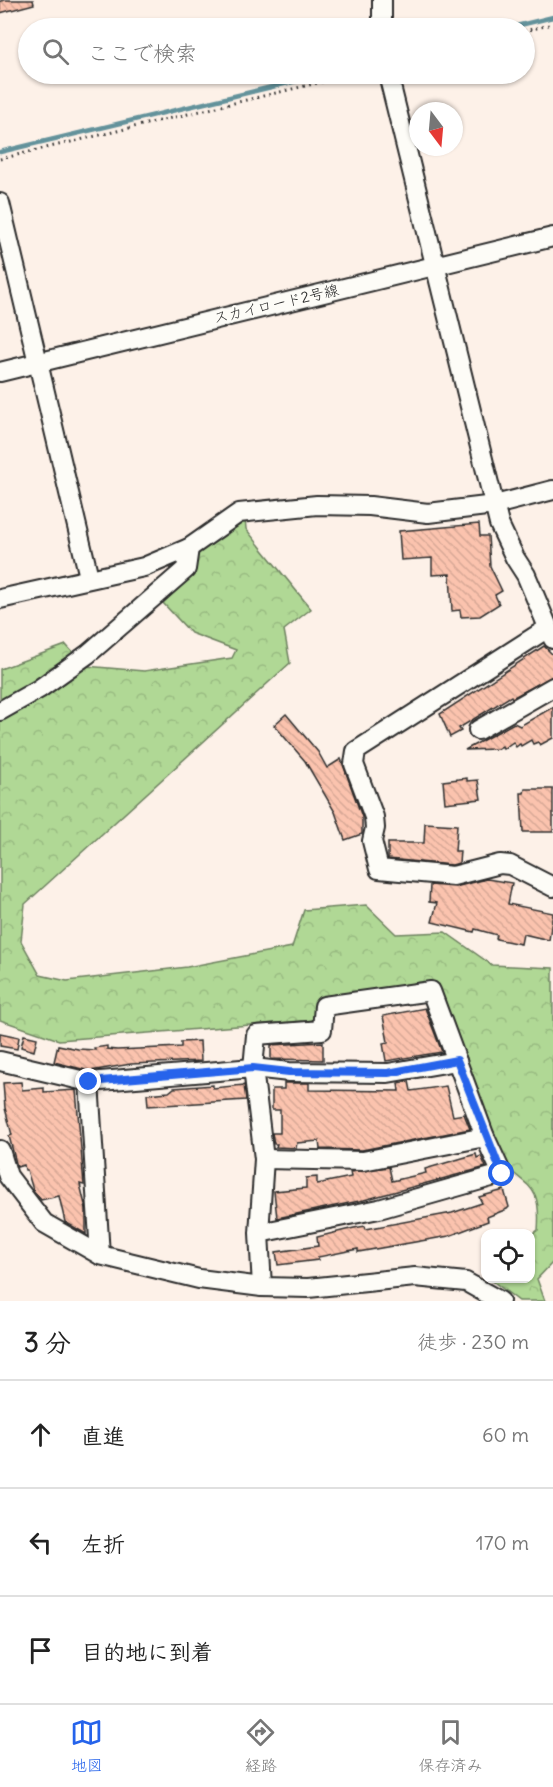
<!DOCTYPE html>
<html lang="ja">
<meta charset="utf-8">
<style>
body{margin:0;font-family:Delius,"Klee One",sans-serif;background:#f6f6f6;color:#222}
.controls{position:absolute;right:18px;bottom:18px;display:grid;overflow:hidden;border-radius:12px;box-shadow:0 2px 4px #0004}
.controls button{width:54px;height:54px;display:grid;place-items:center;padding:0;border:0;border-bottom:2px solid #e0e0e0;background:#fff;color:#222;font:30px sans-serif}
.compass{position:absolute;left:409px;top:102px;width:54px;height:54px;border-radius:50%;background:#fff;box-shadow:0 2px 4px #0004;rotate:164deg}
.stop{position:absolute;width:18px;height:18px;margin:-14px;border:4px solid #2563eb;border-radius:50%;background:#fff}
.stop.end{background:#2563eb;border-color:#fff;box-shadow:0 2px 6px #0008}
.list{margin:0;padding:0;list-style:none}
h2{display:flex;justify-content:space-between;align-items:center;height:78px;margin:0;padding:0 24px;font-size:26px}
h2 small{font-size:20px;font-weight:400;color:#767676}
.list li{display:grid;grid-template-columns:39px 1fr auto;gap:18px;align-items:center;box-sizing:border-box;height:108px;padding:0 24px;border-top:2px solid #e0e0e0}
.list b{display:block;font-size:22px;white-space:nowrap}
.list em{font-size:20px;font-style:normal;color:#767676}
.icon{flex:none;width:33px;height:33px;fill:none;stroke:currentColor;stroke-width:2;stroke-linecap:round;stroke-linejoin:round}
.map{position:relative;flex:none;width:553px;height:1301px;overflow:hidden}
.search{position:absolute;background:#fff;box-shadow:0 2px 4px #0004;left:18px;right:18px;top:18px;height:66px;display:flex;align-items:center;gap:15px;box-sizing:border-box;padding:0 21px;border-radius:33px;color:#767676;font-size:22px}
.sheet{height:402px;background:#fff}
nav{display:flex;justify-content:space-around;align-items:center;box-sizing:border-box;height:84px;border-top:2px solid #e0e0e0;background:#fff;font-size:16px;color:#767676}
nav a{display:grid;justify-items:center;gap:3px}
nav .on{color:#2563eb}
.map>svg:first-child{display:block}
.forest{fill:url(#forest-crowns);stroke:#6e8260;stroke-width:1.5}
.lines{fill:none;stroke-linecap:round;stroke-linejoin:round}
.stream{stroke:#63929b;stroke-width:4.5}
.building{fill:url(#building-back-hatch);stroke:#2b2b2b;stroke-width:1.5}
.minor-casing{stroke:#2b2b2b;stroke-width:22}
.path{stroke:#2b2b2b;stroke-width:3;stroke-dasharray:1.5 4.5;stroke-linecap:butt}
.minor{stroke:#fdfcf7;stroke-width:18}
.route{stroke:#2563eb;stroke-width:8}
.labels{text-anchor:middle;stroke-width:4.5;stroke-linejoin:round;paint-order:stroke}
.street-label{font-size:15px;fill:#2b2b2b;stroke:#fdfcf7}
</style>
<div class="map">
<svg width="553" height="1301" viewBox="0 0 553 1301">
<defs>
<pattern id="forest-crowns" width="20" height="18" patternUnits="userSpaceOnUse" patternTransform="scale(1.5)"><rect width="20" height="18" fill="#b0d895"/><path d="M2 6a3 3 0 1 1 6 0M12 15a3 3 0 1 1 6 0" fill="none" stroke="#98ba81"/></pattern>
<pattern id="building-back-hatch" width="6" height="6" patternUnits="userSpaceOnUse" patternTransform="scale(1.5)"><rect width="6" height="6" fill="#fbc3ae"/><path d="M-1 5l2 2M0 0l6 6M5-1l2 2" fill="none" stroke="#d7a896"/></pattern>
</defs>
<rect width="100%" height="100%" fill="#fdf1e8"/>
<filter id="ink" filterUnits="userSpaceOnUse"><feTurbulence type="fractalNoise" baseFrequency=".0167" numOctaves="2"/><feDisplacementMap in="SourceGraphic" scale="12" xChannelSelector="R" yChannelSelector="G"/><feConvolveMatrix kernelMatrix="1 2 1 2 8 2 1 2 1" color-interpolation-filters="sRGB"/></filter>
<g filter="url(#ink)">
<!-- forest -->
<path class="forest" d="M 245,518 L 246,529 L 311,609 L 284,630 L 290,663 L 25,904 L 21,941 L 40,975 L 67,981 L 187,967 L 292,947 L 304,910 L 366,905 L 396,934 L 445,932 L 492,965 L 553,968 L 553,1262 L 537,1279 L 545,1301 L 519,1301 L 490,1279 L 530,1278 L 531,1235 L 538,1230 C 542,1177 523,1191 500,1157 L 435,982 L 319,999 L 315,1020 L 59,1040 L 0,1020 L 0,669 L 66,645 L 85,666 L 144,671 L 232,658 L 236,650 L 191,633 L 163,603 L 195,572 L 194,552 Z"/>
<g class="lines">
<!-- stream -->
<g class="stream">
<polyline points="508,28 553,17"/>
<polyline points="0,152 326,74"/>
</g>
</g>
<!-- building -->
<g class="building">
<polygon points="5,0 33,0 34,4 0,13 0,1"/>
<polygon points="479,524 480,536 488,536 490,566 502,591 495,595 499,604 480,616 461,617 460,610 452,611 450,574 432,575 432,558 401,560 399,531"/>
<polygon points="544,646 553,655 553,676 512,698 511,696 459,728 461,731 450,737 440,714"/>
<polygon points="553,707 553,738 540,745 538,742 533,744 531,740 521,746 520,744 516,747 513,742 503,749 502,746 497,749 465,750 514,723 520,726"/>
<polygon points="286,714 318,752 327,768 341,759 362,817 362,834 345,840 335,812 305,761 274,725"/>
<polygon points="467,778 467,781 478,780 481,799 445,803 443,781"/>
<polygon points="525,789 553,789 553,832 523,832 521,793 524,793"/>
<polygon points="425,823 457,825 455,851 460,851 459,863 452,865 388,859 388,843 424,843"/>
<polygon points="487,879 512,883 508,904 553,913 549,940 523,934 521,944 496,939 497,935 475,929 474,932 432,922 437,903 429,902 430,885 455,887"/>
<polygon points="425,1008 442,1052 386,1061 383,1043 388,1042 383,1016"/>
<polygon points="0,1033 19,1037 17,1049 0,1046"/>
<polygon points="24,1035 37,1038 34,1051 21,1047"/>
<polygon points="200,1041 201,1061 131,1064 90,1071 54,1062 58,1045 78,1049 95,1050 94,1048 107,1046 107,1049 117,1050 181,1047 181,1042"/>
<polygon points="323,1042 323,1060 271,1059 271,1045"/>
<polygon points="409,1081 411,1091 446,1086 453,1116 464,1114 470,1129 362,1150 320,1149 319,1141 297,1143 296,1148 276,1147 277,1144 274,1144 272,1133 280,1133 280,1110 272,1110 272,1089 284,1089 284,1083 309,1083 309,1090 399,1091 398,1083"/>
<polygon points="21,1082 22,1090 44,1088 44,1092 76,1090 84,1185 80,1184 86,1209 86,1234 65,1222 59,1196 41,1200 33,1190 27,1170 25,1170 24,1165 17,1167 9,1136 12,1135 5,1108 3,1083"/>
<polygon points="213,1085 213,1088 244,1085 246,1100 148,1106 147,1094 169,1092 174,1088"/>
<polygon points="476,1154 477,1158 481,1156 486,1167 364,1200 277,1218 274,1191 306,1188 306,1178 317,1177 317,1184 351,1177 350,1172 389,1167 392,1181 426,1173 425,1169"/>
<polygon points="504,1190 509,1207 507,1209 487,1217 488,1221 449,1236 358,1252 358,1249 318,1257 318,1260 278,1265 276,1252 318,1246 317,1237 354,1228 365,1226 366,1229 452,1213 482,1203 479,1197"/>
</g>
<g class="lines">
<!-- minor casing -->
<g class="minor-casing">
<g id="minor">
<polyline points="382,0 382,28"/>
<polyline points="388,74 499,524 515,558 526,575 553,639"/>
<polyline points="0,203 89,577"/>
<polyline points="0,372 553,237"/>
<polyline points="0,599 144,567 189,548 239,513 317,505 370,506 428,513 495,505 553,490"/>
<polyline points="548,628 356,751 354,764 374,817 375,828 372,841 379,869 453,876 500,864 510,865 553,887"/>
<polyline points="0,711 39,689 88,654 186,569 189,548"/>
<polyline points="478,730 553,687"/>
<polyline points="0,1061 89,1082 253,1068 289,1072 388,1073 457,1061"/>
<polyline points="89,1082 100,1255"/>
<polyline points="0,1150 8,1176 44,1223 100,1255 199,1279 262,1287 308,1288 415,1277 466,1282 500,1301"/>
<polyline points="264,1159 363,1161 485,1137"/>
<polyline points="259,1233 379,1209 502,1174 485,1137 431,991 324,1006 322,1030 256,1035 253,1068 264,1159 259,1233 262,1287"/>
</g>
</g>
<!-- path -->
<g class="path">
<polyline points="524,31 553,24"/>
<polyline points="0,159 355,74"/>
</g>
<!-- minor -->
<use href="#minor" class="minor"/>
</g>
</g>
<g class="lines" filter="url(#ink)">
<!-- route -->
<polyline class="route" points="89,1082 253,1068 289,1072 388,1073 457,1060 502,1174"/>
</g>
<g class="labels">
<!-- street labels -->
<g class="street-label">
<text transform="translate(276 304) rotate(-13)" y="5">スカイロード2号線</text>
</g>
</g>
</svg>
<div class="controls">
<button><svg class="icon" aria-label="locate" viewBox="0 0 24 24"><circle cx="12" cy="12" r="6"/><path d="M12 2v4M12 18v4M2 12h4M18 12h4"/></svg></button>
</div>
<svg class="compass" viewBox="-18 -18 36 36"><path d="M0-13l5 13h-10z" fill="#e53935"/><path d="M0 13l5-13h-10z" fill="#767676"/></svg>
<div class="stop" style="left:502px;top:1174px"></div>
<div class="stop end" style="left:89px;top:1082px"></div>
<div class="search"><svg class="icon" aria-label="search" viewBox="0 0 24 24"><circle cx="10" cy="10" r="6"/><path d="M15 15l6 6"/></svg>ここで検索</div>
</div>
<section class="sheet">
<h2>3 分<small>徒歩 · 230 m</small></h2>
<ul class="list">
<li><svg class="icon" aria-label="ahead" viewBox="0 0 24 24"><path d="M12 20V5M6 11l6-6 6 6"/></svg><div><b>直進</b></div><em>60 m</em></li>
<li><svg class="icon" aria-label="left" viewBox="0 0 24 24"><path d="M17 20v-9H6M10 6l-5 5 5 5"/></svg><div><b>左折</b></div><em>170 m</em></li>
<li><svg class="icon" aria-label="arrive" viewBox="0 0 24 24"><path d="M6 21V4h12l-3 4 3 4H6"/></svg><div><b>目的地に到着</b></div></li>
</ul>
</section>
<nav>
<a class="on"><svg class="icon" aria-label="map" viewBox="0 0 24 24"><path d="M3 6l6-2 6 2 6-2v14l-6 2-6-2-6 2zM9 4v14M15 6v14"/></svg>地図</a>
<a><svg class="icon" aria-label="directions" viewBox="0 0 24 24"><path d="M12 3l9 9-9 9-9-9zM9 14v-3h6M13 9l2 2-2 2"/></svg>経路</a>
<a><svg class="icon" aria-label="saved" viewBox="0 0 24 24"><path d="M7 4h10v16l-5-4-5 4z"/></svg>保存済み</a>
</nav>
